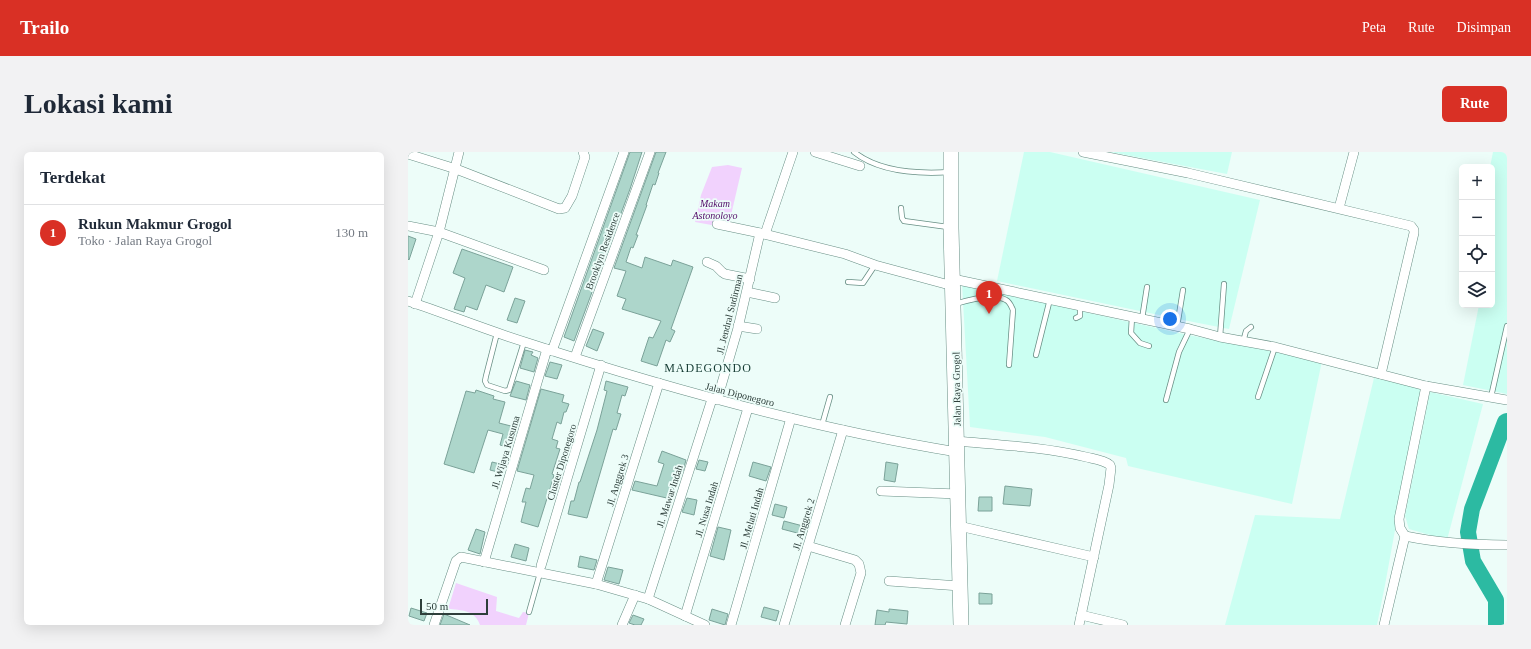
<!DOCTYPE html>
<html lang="id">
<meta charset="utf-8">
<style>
body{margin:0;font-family:"Times New Roman",serif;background:#f2f2f3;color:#1f2937}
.controls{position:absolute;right:12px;top:12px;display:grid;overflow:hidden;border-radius:6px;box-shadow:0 4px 16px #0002}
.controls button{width:36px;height:36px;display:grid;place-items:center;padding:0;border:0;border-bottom:1px solid #e0e1e3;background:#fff;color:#1f2937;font:20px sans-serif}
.scale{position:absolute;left:12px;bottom:10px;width:68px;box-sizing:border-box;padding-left:4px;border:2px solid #2e3f3b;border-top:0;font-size:11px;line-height:14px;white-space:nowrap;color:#2e3f3b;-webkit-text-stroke:3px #edfdf9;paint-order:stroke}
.you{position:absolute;left:762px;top:167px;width:14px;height:14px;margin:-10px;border:3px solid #fff;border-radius:50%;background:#1a73e8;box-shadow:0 0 0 6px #1a73e833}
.badge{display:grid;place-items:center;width:26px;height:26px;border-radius:50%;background:#d93025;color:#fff;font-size:13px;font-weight:700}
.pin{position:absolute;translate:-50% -33px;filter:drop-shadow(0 1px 2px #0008)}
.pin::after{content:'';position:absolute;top:21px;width:14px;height:12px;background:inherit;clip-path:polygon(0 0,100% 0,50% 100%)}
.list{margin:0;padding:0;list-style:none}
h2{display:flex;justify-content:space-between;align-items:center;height:52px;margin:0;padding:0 16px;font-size:17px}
h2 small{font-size:13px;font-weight:400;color:#747a83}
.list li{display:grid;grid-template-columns:26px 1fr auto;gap:12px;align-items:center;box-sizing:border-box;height:56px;padding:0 16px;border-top:1px solid #e0e1e3}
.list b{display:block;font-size:15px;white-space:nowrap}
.list p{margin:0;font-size:13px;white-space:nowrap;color:#747a83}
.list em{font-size:13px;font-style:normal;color:#747a83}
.icon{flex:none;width:22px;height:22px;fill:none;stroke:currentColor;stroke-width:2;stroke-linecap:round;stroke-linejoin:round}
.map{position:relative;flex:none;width:1099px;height:473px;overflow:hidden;border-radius:6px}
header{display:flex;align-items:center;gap:24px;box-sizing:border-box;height:56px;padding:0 20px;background:#d93025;color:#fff}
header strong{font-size:19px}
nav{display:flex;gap:22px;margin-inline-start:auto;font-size:14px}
.intro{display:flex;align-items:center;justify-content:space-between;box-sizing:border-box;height:96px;padding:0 24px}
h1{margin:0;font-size:28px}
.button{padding:10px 18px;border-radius:6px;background:#d93025;color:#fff;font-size:14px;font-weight:700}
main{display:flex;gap:24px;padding:0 24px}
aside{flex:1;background:#fff;border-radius:6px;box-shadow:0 4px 16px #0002}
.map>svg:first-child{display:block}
.built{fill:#cbfff2}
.green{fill:#f1d2fd}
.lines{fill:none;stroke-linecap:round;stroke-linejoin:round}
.river{stroke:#2cbaa2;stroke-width:16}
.building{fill:#add6cb;stroke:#7ba299}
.lane-casing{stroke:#688f85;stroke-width:6}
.street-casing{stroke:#688f85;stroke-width:10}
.primary-casing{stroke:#688f85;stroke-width:16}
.lane{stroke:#fff;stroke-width:4.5}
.street{stroke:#fff;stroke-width:9}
.primary{stroke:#fff;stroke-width:15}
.labels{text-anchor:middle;stroke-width:3.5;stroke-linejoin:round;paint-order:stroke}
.park-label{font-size:10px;font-style:italic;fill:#520967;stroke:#edfdf9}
.street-label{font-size:10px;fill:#2e3f3b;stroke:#edfdf9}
.quarter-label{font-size:12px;letter-spacing:1px;fill:#173d35;stroke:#edfdf9}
</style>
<header>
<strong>Trailo</strong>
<nav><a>Peta</a><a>Rute</a><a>Disimpan</a></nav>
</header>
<div class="intro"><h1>Lokasi kami</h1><a class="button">Rute</a></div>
<main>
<aside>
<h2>Terdekat<small></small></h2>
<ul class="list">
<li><span class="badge">1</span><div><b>Rukun Makmur Grogol</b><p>Toko · Jalan Raya Grogol</p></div><em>130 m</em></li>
</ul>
</aside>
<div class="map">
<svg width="1099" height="473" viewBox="0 0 1099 473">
<rect width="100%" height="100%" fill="#edfdf9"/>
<!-- built -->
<g class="built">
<polygon points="616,0 642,0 852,48 821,177 770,167 589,129"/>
<polygon points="702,0 824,0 819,22"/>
<polygon points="1085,0 1099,0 1099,242 1055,233 1071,153 1084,153 1084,15 1082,15"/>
<polygon points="554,131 672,159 780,183 914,209 884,352 720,314 718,306 637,285 562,275"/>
<polygon points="966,226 1013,236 977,433 969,473 817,473 847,363 932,367"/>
<polygon points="1022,240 1075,252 1039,388 1001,377 997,364"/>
</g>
<!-- green -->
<g class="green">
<polygon points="320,13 334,16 320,76 287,70 293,43 304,15"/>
<path d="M 48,431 L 89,445 L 88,459 L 111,466 L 115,460 L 121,461 L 118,473 L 72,473 C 67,458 53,458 40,457 Z"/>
</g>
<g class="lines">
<!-- river -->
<polyline class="river" points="1088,473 1088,448 1065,409 1060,380 1064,357 1097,270 1099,269"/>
</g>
<!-- building -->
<g class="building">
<polygon points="222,0 234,0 222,37 166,189 156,185"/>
<polygon points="248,0 258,0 250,21 251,21 247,33 245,32 238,53 239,53 228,83 230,83 225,96 223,95 218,110 234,116 237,105 263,114 265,108 285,115 263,177 267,179 262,190 258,188 249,214 233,209 241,185 245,186 253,169 214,157 218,147 209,144 218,119 206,116"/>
<polygon points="0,84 8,87 1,108 0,107"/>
<polygon points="54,97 105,115 96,140 78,133 69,158 58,154 56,160 46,157 57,126 45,121"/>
<polygon points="107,146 117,149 109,171 99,168"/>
<polygon points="185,177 196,181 189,199 178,194"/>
<polygon points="117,198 125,200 123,203 130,206 126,220 112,216"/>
<polygon points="142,210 154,213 149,227 137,224"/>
<polygon points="108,229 122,233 118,248 102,244"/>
<polygon points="198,229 220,235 217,244 214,243 209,261 213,262 208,278 205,277 179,366 160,362 163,349 166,349 171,330 172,330 189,278 199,239 196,238"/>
<polygon points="133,237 156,243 154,250 161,252 158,260 156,260 153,272 149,270 144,287 150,289 148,296 152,297 144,322 146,323 142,337 130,375 113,370 118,350 114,350 118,336 122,337 126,323 109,319"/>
<polygon points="68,238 86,244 85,247 97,250 91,271 103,274 102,279 108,281 103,296 92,293 95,282 80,278 66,321 36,312 58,239 67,241"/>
<polygon points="254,299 278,308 275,319 270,317 264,336 266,337 263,347 224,338 227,329 249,334 256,312 250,310"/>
<polygon points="291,308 300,310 297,319 288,317"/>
<polygon points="84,310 96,313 94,321 82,318"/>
<polygon points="345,310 363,315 358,329 341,324"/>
<polygon points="478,310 490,312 487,330 476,328"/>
<polygon points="597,334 624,337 622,354 595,352"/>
<polygon points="571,345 584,345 584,359 570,359"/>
<polygon points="279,346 289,348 286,363 274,360"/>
<polygon points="367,352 379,355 376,366 364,363"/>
<polygon points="376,369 395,374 393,382 374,377"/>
<polygon points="310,375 323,378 316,408 302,404"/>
<polygon points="68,377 77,380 72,402 60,398"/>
<polygon points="107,392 121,396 118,409 103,405"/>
<polygon points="172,404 189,408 186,418 170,415"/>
<polygon points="200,415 215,418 211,432 196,428"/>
<polygon points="571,441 584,442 584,452 571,452"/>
<polygon points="356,455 371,459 368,469 353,465"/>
<polygon points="3,456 19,461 16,469 1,464"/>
<polygon points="304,457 320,462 317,473 301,468"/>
<polygon points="481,457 500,459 499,472 478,470 477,473 467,473 469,458 481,460"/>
<polygon points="36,462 62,473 32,473"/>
<polygon points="225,463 236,467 233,473 227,473 221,471"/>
</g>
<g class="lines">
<!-- lane casing -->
<g class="lane-casing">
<g id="lane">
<path d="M 446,0 C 471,20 511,22 542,20"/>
<polyline points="493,56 494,66 496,69 540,75"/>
<polyline points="440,130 455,131 467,113"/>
<path d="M 547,152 C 560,148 586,141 598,148 C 602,150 603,154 605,158 L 601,213"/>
<polyline points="724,165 723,181 732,191 741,194"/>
<polyline points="668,166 672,164 672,153"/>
<polyline points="734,167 739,135"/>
<polyline points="769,175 775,138"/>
<polyline points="89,181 78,224 77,229 79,233 97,239 101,238 116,190"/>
<polyline points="812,185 816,132"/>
<polyline points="835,190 838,179 843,175"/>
<polyline points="628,203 642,147"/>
<polyline points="850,245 867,195"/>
<polyline points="1083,245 1099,174"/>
<polyline points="758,248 771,200 782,177"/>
<polyline points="414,273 422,245"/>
<polyline points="121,460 132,421"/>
</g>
</g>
<!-- street casing -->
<g class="street-casing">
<g id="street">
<polyline points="407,0 452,14"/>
<polyline points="675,0 780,21 1003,74 1006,78 1006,81 973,222"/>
<polyline points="0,2 48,17 151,57 157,56 164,44 177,5 175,0"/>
<polyline points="931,56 946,0"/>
<polyline points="309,72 352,81 437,102 467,113 545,134"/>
<polyline points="0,74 31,80 136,118"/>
<polyline points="357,82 385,0"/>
<polyline points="299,110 308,114 314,120 317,122 342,127"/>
<polyline points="545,127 782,177 812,185 867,195 1018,234 1099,248"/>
<polyline points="339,140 367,146"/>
<path d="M 0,149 C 39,162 78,178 117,190 C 258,236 402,276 549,300"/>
<polyline points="7,152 31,80 51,0"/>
<polyline points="330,174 349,177"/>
<polyline points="144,199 216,0"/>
<polyline points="167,205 242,0"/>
<polyline points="309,248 330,176 352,81"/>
<path d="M 549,289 C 593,293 636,295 678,305 C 686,307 696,308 702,313 L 703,316 L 701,333 L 671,473"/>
<polyline points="473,339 550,342"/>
<polyline points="551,374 686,405"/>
<path d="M 997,384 C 1031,391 1065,393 1099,393"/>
<polyline points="400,394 447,408 451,412 453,421 437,473"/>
<polyline points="76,410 139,197"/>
<polyline points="133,414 193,213"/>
<polyline points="481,429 552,434"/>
<polyline points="188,432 251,231"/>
<polyline points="240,447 304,247"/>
<polyline points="673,463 715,473"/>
<polyline points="277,464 340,256"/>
<polyline points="26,473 48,409 53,405 188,432 240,447 297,473"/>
<polyline points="214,473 227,443"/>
<polyline points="323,473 383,266"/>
<polyline points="376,473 435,278"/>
<polyline points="976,473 997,384 992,376 991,367 1018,234"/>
</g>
</g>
<!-- primary casing -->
<g class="primary-casing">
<polyline id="primary" points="543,0 543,76 553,473"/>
</g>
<!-- lane -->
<use href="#lane" class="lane"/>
<!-- street -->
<use href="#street" class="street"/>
<!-- primary -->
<use href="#primary" class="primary"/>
</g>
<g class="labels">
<!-- park labels -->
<g class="park-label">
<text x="307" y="55">Makam<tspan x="307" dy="12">Astonoloyo</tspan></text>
</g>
<!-- street labels -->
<g class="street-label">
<text transform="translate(194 99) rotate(-70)" y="4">Brooklyn Residence</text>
<text transform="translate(321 162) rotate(-76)" y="4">Jl. Jendral Sudirman</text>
<text transform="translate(548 237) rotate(-91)" y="4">Jalan Raya Grogol</text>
<text transform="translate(332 242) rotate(14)" y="4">Jalan Diponegoro</text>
<text transform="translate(97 300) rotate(-73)" y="4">Jl. Wijaya Kusuma</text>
<text transform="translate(153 310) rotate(-73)" y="4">Cluster Diponegoro</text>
<text transform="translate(209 328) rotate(-73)" y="4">Jl. Anggrek 3</text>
<text transform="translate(261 344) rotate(-72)" y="4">Jl. Mawar Indah</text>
<text transform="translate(298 357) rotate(-73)" y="4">Jl. Nusa Indah</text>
<text transform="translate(343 366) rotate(-74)" y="4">Jl. Melati Indah</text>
<text transform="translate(395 372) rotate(-73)" y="4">Jl. Anggrek 2</text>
</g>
<!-- quarter labels -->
<g class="quarter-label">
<text x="300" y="220">MADEGONDO</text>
</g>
</g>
</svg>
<div class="controls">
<button>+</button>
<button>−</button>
<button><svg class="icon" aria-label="locate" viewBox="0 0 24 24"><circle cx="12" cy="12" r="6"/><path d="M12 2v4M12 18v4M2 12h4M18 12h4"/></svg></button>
<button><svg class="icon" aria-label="layers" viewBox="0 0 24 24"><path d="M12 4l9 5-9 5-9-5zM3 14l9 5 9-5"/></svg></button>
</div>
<div class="scale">50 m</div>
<div class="you"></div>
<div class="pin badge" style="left:581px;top:162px">1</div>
</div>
</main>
